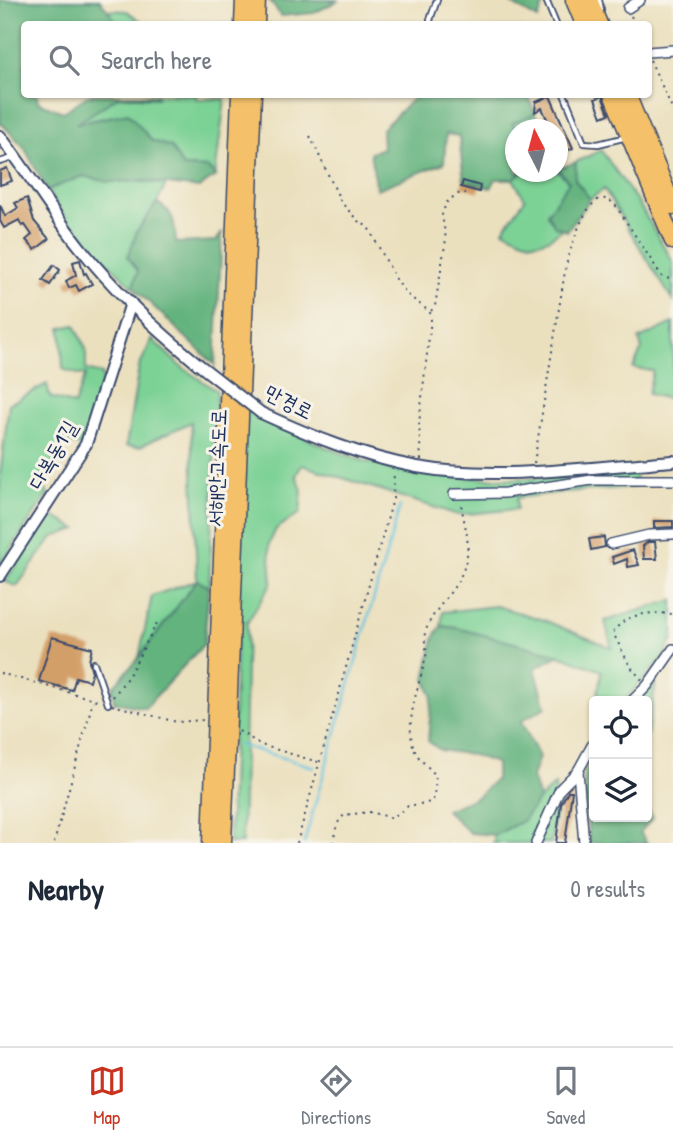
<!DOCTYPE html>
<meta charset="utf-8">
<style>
body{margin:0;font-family:"Patrick Hand","Poor Story",sans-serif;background:#f6f6f7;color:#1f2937}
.controls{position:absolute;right:21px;bottom:21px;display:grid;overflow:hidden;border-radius:7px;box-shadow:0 2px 5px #0004}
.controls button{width:63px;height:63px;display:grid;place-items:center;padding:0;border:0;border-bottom:2px solid #e0e1e3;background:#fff;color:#1f2937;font:35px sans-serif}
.compass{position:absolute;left:505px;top:119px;width:63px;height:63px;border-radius:50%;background:#fff;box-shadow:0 2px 5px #0004;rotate:354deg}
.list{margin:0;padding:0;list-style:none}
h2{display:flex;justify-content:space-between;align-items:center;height:91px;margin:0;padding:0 28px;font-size:30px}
h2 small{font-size:23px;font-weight:400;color:#747a83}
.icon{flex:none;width:38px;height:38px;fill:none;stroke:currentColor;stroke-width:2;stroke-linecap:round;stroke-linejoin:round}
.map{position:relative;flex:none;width:673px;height:843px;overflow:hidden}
.search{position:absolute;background:#fff;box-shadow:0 2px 5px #0004;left:21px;right:21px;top:21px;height:77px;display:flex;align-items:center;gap:18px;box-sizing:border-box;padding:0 24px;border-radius:7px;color:#747a83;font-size:26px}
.sheet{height:203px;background:#fff}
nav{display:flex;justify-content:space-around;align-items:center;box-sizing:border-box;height:98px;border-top:2px solid #e0e1e3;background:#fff;font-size:19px;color:#747a83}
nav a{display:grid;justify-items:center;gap:4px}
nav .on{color:#c8321e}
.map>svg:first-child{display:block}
.green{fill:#7bd195;stroke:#4b807a;stroke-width:2}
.forest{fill:#64b37e;stroke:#40716e;stroke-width:2}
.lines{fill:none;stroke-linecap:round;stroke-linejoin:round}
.stream{stroke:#61c2df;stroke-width:2.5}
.building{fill:#d39f67}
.service-casing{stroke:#3a4a6c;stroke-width:8}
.minor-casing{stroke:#3a4a6c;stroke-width:12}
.tertiary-casing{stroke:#3a4a6c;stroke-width:14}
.motorway-casing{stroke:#3a4a6c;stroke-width:19}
.path{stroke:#3a4a6c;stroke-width:2;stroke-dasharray:2 5;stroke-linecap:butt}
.service{stroke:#fff;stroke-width:4.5}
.minor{stroke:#fff;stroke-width:9}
.tertiary{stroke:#fff;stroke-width:10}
.motorway{stroke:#f4c16a;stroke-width:16}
.tertiary-bridge-casing{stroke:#3a4a6c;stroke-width:14;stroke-linecap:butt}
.tertiary-bridge{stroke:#fff;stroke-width:10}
.labels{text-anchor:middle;stroke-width:6;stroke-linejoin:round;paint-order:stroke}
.street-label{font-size:21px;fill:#1b2f5e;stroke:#f7f3e8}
</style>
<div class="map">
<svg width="673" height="843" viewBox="0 0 673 843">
<rect width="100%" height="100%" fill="#f7f3e8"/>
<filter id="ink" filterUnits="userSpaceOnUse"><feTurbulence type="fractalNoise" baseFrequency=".0143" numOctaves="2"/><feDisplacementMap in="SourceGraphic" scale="14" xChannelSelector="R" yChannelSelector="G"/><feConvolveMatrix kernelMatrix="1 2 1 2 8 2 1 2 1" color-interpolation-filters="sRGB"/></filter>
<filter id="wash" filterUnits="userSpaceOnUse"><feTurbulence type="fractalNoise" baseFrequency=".00686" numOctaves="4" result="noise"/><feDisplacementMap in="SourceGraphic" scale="28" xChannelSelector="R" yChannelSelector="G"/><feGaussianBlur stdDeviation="1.57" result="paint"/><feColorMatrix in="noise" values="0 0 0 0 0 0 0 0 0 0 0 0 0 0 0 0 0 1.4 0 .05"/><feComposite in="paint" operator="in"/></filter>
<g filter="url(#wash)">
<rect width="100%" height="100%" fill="#ebe0be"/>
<!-- green -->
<g class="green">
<polygon points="107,10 127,11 145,24 118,24"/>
<polygon points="195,94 197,99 225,99 215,176 208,168 183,167 171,147 152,141 128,113 74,124 119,96 156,98 155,95"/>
<polygon points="535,114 541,129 516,129 512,123"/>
<polygon points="601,150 639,204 673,262 673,301 604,189 590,199 575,180 576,162"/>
<path d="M 558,171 L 569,182 L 547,214 L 555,226 L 562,229 C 538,250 529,243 503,230 L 525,199 L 513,179 L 522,172 Z"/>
<path d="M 83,176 C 111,182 138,181 166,184 L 157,203 L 137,231 L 128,257 L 138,271 L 133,287 L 74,230 L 47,190 Z"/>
<polygon points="673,323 673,400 648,394 653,371 633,368 642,349 639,339"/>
<polygon points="75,325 86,349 86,370 102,374 102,382 81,446 63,442 42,484 48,494 0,565 0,474 9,404 47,384 50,397 74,405 86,374 80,375 63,369 61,328"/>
<polygon points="152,339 180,366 217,391 209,587 197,581 139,657 152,596 197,580 191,422 139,447 126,446 139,367"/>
<path d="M 245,408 C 288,430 339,457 387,467 C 470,485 552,478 636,474 L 634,487 L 564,492 L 517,498 L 517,509 L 458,515 L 302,465 L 296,475 L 302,490 L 300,513 L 276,529 L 269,544 L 272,582 L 247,623 L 242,843 L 229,843 Z"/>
<polygon points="49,514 77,529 53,537 17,586 5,582"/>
<polygon points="673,600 673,638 662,659 624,701 596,701 602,671 559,655 457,628 441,626 443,612 496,606 541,619 612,648 605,621"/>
<polygon points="656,683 647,736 647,701 641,701"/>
<polygon points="555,785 556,812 551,843 493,843 495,835 522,821 539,799"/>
</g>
<!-- forest -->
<g class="forest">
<polygon points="0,0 100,0 118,24 24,24 24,94 37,95 38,102 63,112 89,95 155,95 157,98 119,96 76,124 128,113 152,141 171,147 183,167 208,168 215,176 199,188 143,181 109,182 83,176 47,190 24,147 0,122"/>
<polygon points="269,0 339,0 314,13 281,16"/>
<polygon points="505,0 540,0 543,6 538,19"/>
<polygon points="418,94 528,95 535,114 512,123 516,129 516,172 522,172 513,179 496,179 491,188 464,181 459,136 446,134 444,163 377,189 370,153 383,148 382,129"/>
<polygon points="576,162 575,180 590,199 567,231 555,226 547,214 569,182 558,169"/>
<path d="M 157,203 C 176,213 174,223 176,243 L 216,241 L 222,233 L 215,365 L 133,287 L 138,271 L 128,257 L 137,232 Z"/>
<polygon points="197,580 209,587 204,644 145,708 114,702 112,688 140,656"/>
<polygon points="441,626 457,628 559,655 535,668 546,707 521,721 539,757 532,777 539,799 522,821 495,835 470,833 446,810 477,797 496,779 496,763 473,755 440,750 428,741 432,695 425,679 434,638"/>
<polygon points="594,759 594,817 647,817 647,809 653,818 640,832 647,843 589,843 584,772"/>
</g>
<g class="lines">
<!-- stream -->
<g class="stream">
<polyline points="239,745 314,767"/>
<polyline points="304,843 400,506"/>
</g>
</g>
<g id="blocks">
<!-- building -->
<g class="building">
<polygon points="550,96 573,148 562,153 557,143 557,130 552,130 542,108 535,112 536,102"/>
<polygon points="602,96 609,114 602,117 595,99"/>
<polygon points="7,168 12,181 0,185 0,171"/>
<polygon points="463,181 480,186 479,192 461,187"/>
<polygon points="27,198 34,221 49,239 35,250 26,240 32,235 25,225 22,226 19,220 4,228 0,221 0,205 5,216 18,208 15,203"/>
<polygon points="80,260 84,274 86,273 92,284 79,291 76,285 69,288 66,281 76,275 73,262"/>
<polygon points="54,265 60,270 50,285 43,280"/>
<polygon points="654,521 673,521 673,527 654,528"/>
<polygon points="604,537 605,547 591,550 589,539"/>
<polygon points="648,542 655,542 657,559 644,559 643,546"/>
<polygon points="633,550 639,565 628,567 627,559 614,564 612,557"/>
<polygon points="52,637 92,648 89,661 92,672 89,681 76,677 72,690 39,681"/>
<polygon points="568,791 572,791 565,843 556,843 561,804"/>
</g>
</g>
</g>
<g filter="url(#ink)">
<use href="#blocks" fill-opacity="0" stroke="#3a4a6c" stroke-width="2"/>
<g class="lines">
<!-- service casing -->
<g class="service-casing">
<g id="service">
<polyline points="546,0 556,24"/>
<polyline points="599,0 601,10"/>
<polyline points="431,24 430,20 437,0"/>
<polyline points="564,94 584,143 598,144 627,137"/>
<polyline points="0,162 16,157"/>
<polyline points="94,663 108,704"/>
</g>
</g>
<!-- minor casing -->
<g class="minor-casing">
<g id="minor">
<polyline points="628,8 640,0"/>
<polyline points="648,52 673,50"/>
<polyline points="454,494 505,493 592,480 673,480"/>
<polyline points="611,544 649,535 673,534"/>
<polyline points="632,701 647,686 673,649"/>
<polyline points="536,843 560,789 578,771"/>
<polyline points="584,843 578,771 594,742"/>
</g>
</g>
<!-- tertiary casing -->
<g class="tertiary-casing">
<g id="tertiary">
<path d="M 0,136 C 28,172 51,211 79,246 C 114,290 155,329 198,364"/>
<path d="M 261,413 C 311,436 363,457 417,467 C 495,481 594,467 673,461"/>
<polyline points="0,576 86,444 131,303"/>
</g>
</g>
<!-- motorway casing -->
<g class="motorway-casing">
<g id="motorway">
<polyline points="574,0 584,24"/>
<polyline points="589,0 599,24"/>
<polyline points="243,24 244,0"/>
<polyline points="256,24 257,0"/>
<polyline points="612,94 673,241"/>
<polyline points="627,94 673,206"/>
<polyline points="211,843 240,94"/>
<polyline points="223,843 253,94"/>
</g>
</g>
<!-- path -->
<g class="path">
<polyline points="631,16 635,24"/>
<polyline points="650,60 673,110"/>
<polyline points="310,136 341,202 358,221 368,227 397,281 409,296 430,312 431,319 419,424 421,460"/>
<polyline points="431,311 435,306 446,239 442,215 446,203 457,194 466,193"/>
<path d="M 534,463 L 566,265 C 571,249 582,208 598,200 C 604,197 609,200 614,203 L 663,278 L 673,279"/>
<polyline points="0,673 100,701"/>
<path d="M 642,680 L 630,666 L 613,633 C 625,612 651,612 673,614"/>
<polyline points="113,697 129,675 158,621"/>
<polyline points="112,705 177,722 203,720"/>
<polyline points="239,731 261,745 318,762"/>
<polyline points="54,843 93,701"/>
<polyline points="297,843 393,499 394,472"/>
<path d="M 333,843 L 337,824 L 344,815 L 371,812 L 392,818 L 408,806 L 431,802 L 434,798 L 436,776 C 430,768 419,760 415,751 C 403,723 420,684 426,656 C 428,648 422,639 426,630 C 435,605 461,588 466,560 C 471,540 463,521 461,502"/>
</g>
<!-- service -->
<use href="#service" class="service"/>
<!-- minor -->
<use href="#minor" class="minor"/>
<!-- tertiary -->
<use href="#tertiary" class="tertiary"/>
<!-- motorway -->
<use href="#motorway" class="motorway"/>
<!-- tertiary-bridge casing -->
<g class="tertiary-bridge-casing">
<polyline id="tertiary-bridge" points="198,364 261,413"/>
</g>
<!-- tertiary-bridge -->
<use href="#tertiary-bridge" class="tertiary-bridge"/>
</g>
</g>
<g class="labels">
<!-- street labels -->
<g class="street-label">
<text transform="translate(289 402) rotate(27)" y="7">만경로</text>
<text transform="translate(53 455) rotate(-60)" y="7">다복동1길</text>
<text transform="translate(217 468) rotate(-88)" y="7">서해안고속도로</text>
</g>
</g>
</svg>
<div class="controls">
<button><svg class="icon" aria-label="locate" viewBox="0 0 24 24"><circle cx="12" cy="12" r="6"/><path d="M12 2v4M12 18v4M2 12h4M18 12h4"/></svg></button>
<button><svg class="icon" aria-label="layers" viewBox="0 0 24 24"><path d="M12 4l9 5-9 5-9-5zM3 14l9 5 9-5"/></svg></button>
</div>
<svg class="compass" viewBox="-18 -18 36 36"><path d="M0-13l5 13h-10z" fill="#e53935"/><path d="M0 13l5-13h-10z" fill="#747a83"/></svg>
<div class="search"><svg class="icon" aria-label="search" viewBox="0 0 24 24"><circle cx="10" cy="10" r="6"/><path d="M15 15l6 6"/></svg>Search here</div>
</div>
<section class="sheet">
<h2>Nearby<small>0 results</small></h2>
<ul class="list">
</ul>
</section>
<nav>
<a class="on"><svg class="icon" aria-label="map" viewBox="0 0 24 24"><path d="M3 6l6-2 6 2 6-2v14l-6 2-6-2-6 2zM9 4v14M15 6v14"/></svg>Map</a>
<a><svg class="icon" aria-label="directions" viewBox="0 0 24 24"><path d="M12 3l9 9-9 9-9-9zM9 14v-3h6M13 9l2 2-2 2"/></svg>Directions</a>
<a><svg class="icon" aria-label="saved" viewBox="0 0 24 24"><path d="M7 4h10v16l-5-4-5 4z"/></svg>Saved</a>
</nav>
